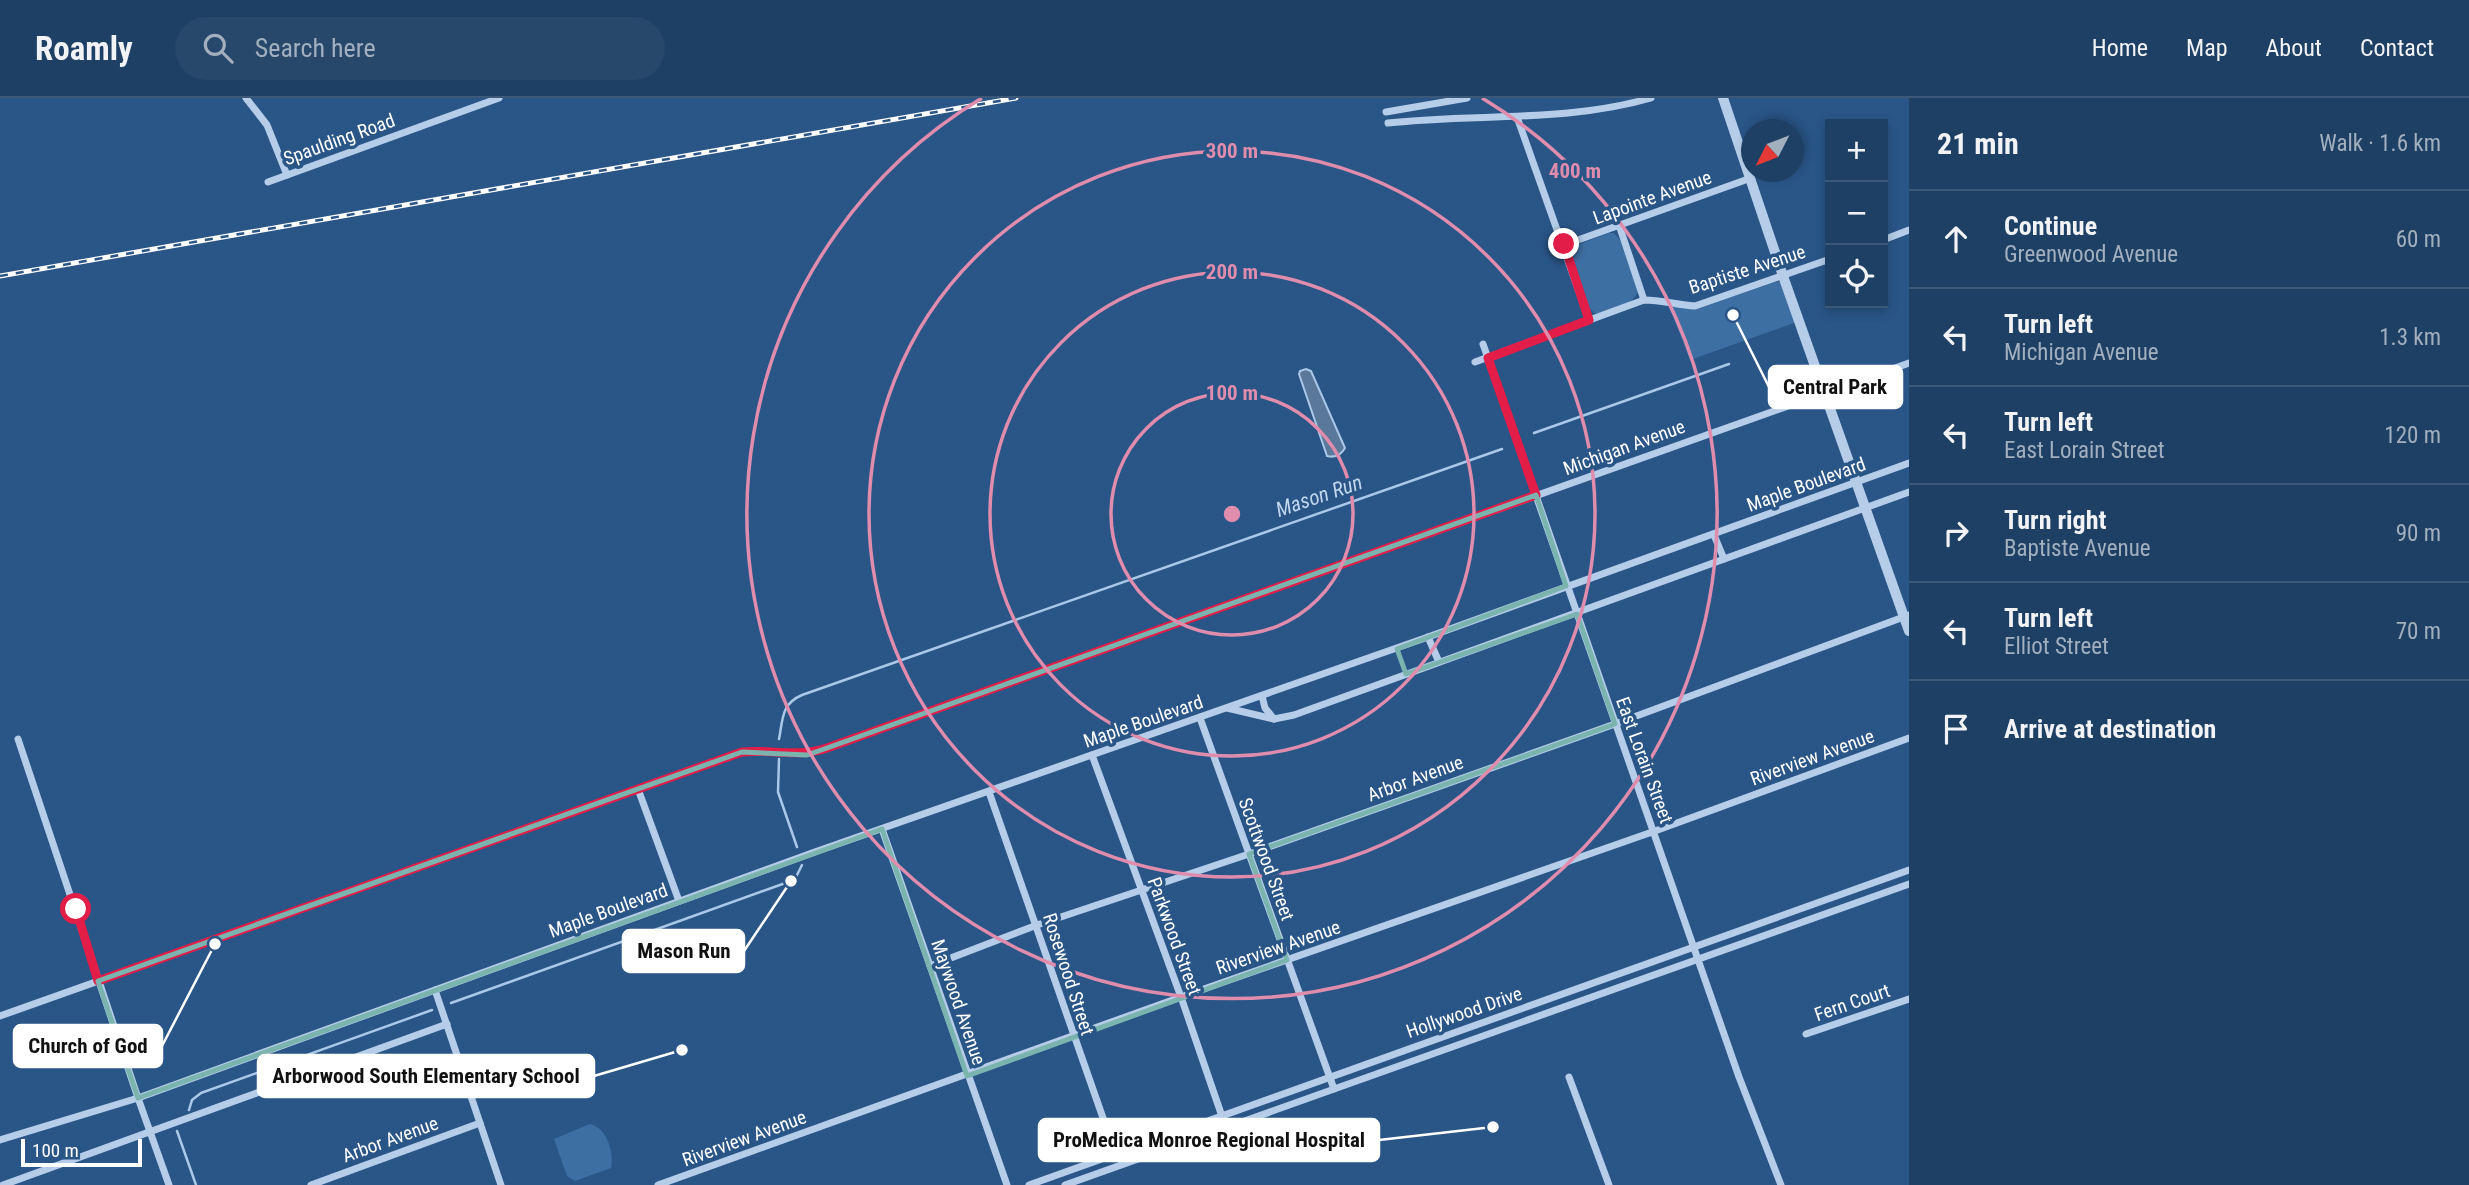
<!DOCTYPE html>
<meta charset="utf-8">
<style>
body{margin:0;font-family:"Roboto Condensed",sans-serif;background:#27476b;color:#f1f3f6}
.controls{position:absolute;right:21px;top:21px;display:grid;overflow:hidden;border-radius:0px;box-shadow:0 4px 10px #0003}
.controls button{width:63px;height:63px;display:grid;place-items:center;padding:0;border:0;border-bottom:2px solid #3c5979;background:#1f4065;color:#f1f3f6;font:35px sans-serif}
.compass{position:absolute;left:1741px;top:21px;width:63px;height:63px;border-radius:50%;background:#1f4065;box-shadow:0 4px 10px #0003;rotate:228deg}
.scale{position:absolute;left:21px;bottom:18px;width:121px;box-sizing:border-box;padding-left:7px;border:4px solid #fff;border-top:0;font-size:19px;line-height:24px;white-space:nowrap;color:#fff;-webkit-text-stroke:5px #295587;paint-order:stroke}
.stop{position:absolute;width:21px;height:21px;margin:-16px;border:5px solid #e11d48;border-radius:50%;background:#fff}
.stop.end{background:#e11d48;border-color:#fff;box-shadow:0 2px 7px #0008}
.list{margin:0;padding:0;list-style:none}
h2{display:flex;justify-content:space-between;align-items:center;height:91px;margin:0;padding:0 28px;font-size:30px}
h2 small{font-size:23px;font-weight:400;color:#a1afbf}
.list li{display:grid;grid-template-columns:46px 1fr auto;gap:21px;align-items:center;box-sizing:border-box;height:98px;padding:0 28px;border-top:2px solid #3c5979}
.list b{display:block;font-size:26px;white-space:nowrap}
.list p{margin:0;font-size:23px;white-space:nowrap;color:#a1afbf}
.list em{font-size:23px;font-style:normal;color:#a1afbf}
.icon{flex:none;width:38px;height:38px;fill:none;stroke:currentColor;stroke-width:2;stroke-linecap:round;stroke-linejoin:round}
.map{position:relative;flex:none;width:1909px;height:1087px;overflow:hidden}
header{display:flex;align-items:center;gap:42px;box-sizing:border-box;height:98px;padding:0 35px;background:#1f4065;border-bottom:2px solid #3c5979}
header strong{font-size:33px}
nav{display:flex;gap:38px;margin-inline-start:auto;font-size:24px}
.search{width:490px;height:63px;background:#27476b;display:flex;align-items:center;gap:18px;box-sizing:border-box;padding:0 24px;border-radius:38px;color:#a1afbf;font-size:26px}
main{display:flex}
aside{flex:1;background:#1f4065}
.map>svg:first-child{display:block}
.green{fill:#3e6fa3}
.water{fill:#5a789a;stroke:#aac8e8;stroke-width:2}
.lines{fill:none;stroke-linecap:round;stroke-linejoin:round}
.stream{stroke:#aac8e8;stroke-width:2.5}
.minor{stroke:#b5cde8;stroke-width:7}
.tertiary{stroke:#b5cde8;stroke-width:10}
.rail-casing{stroke:#fff;stroke-width:5}
.rail{stroke:#295587;stroke-width:2.5;stroke-dasharray:8;stroke-linecap:butt}
.route{stroke:#e11d48;stroke-width:9}
.marked{fill:none;stroke:#7bb4af;stroke-width:5;stroke-linejoin:round}
.ring{fill:none;stroke:#e08cad;stroke-width:3.5}
.labels{text-anchor:middle;stroke-width:7;stroke-linejoin:round;paint-order:stroke}
.street-label{font-size:19px;fill:#fff;stroke:#295587}
.water-label{font-size:21px;font-style:italic;fill:#c1d7ef;stroke:#295587}
.centre{fill:#e08cad;stroke:#295587;stroke-width:3.5}
.ring-label{font-size:21px;text-anchor:middle;font-weight:bold;fill:#e08cad;stroke:#295587;stroke-width:7;stroke-linejoin:round;paint-order:stroke}
.leader{fill:none;stroke:#fff;stroke-width:2.5}
.callout-dot{fill:#fff;stroke:#295587;stroke-width:2.5}
.callout{fill:#fff;stroke:#fff;stroke-width:2.5}
.callout-label{font-size:21px;text-anchor:middle;font-weight:bold;fill:#111}
</style>
<header>
<strong>Roamly</strong>
<div class="search"><svg class="icon" aria-label="search" viewBox="0 0 24 24"><circle cx="10" cy="10" r="6"/><path d="M15 15l6 6"/></svg>Search here</div>
<nav><a>Home</a><a>Map</a><a>About</a><a>Contact</a></nav>
</header>
<main>
<div class="map">
<svg width="1909" height="1087" viewBox="0 0 1909 1087">
<rect width="100%" height="100%" fill="#295587"/>
<!-- green -->
<g class="green">
<path d="M 1609,135 L 1614,135 L 1620,142 L 1638,193 C 1634,207 1607,216 1594,215 L 1586,206 L 1570,153 L 1577,147 Z"/>
<polygon points="1778,183 1785,187 1797,224 1690,262 1668,206 1709,206"/>
<path d="M 590,1026 C 607,1030 614,1054 611,1070 L 575,1083 L 567,1078 L 554,1041 Z"/>
</g>
<!-- water -->
<path class="water" d="M 1306,271 L 1311,273 L 1345,350 C 1341,357 1335,360 1327,358 L 1299,276 L 1300,273 Z"/>
<g class="lines">
<!-- stream -->
<g class="stream">
<polyline points="1534,335 1729,266"/>
<path d="M 779,641 C 783,621 781,606 802,597 L 1502,351"/>
<polyline points="779,661 778,694 797,749"/>
<polyline points="451,905 791,783 796,779 802,767"/>
<polyline points="189,1012 192,1002 201,995 432,912"/>
<polyline points="177,1033 196,1087"/>
</g>
<!-- minor -->
<g class="minor">
<polyline points="246,0 267,27 287,77"/>
<polyline points="1386,14 1467,0"/>
<polyline points="1517,19 1589,222"/>
<path d="M 1388,25 C 1476,15 1565,25 1651,0"/>
<polyline points="268,84 499,0"/>
<polyline points="1619,127 1644,202"/>
<polyline points="1883,142 1909,132"/>
<polyline points="1564,147 1751,80"/>
<polyline points="1483,246 1739,979 1781,1087"/>
<path d="M 1475,264 L 1644,202 C 1662,202 1677,207 1695,208 L 1830,161"/>
<polyline points="1714,437 1724,461"/>
<polyline points="1428,539 1439,564"/>
<polyline points="1262,598 1265,610 1274,621"/>
<polyline points="1227,610 1274,621 1294,617 1909,394"/>
<polyline points="1200,620 1334,991"/>
<polyline points="18,641 138,1000 169,1087"/>
<polyline points="1092,657 1181,899 1226,1030"/>
<polyline points="638,691 679,803"/>
<polyline points="989,694 1117,1060"/>
<polyline points="882,731 1007,1087"/>
<polyline points="930,868 1037,827 1249,756 1615,626 1909,517"/>
<polyline points="435,892 501,1087"/>
<path d="M 0,918 L 742,654 C 773,651 797,660 827,650 L 1909,265"/>
<polyline points="1806,936 1909,901"/>
<polyline points="1569,979 1609,1087"/>
<polyline points="0,1042 138,1000 812,755 1428,539 1909,365"/>
<polyline points="3,1087 447,926"/>
<polyline points="311,1087 480,1025"/>
<polyline points="658,1087 1181,899 1655,733 1909,640"/>
<polyline points="1029,1087 1909,772"/>
<polyline points="1065,1087 1909,786"/>
</g>
<!-- tertiary -->
<polyline class="tertiary" points="1723,0 1783,178 1909,533"/>
<!-- rail casing -->
<g class="rail-casing">
<polyline id="rail" points="0,178 1016,0"/>
</g>
<!-- rail -->
<use href="#rail" class="rail"/>
</g>
<g class="lines">
<!-- route -->
<path class="route" d="M 76,811 L 98,883 L 742,654 C 773,651 797,660 827,650 L 1536,397 L 1488,260 L 1589,222 L 1564,146"/>
</g>
<!-- marked area -->
<path class="marked" d="M 1536,397 L 1566,488 L 1397,551 L 1406,576 L 1577,516 L 1615,626 L 1249,756 L 1287,862 L 967,978 L 882,731 L 138,1000 L 98,883 L 742,654 L 807,657 L 827,650 Z"/>
<!-- distance rings -->
<g class="ring">
<circle cx="1232" cy="416" r="121"/>
<circle cx="1232" cy="416" r="242"/>
<circle cx="1232" cy="416" r="363"/>
<path d="M1482 0A485 485 0 1 1 982 0"/>
</g>
<g class="labels">
<!-- street labels -->
<g class="street-label">
<text transform="translate(339 41) rotate(-20)" y="7">Spaulding Road</text>
<text transform="translate(1652 99) rotate(-20)" y="7">Lapointe Avenue</text>
<text transform="translate(1747 171) rotate(-18)" y="7">Baptiste Avenue</text>
<text transform="translate(1624 349) rotate(-20)" y="7">Michigan Avenue</text>
<text transform="translate(1806 386) rotate(-20)" y="7">Maple Boulevard</text>
<text transform="translate(1143 623) rotate(-19)" y="7">Maple Boulevard</text>
<text transform="translate(1812 659) rotate(-20)" y="7">Riverview Avenue</text>
<text transform="translate(1645 662) rotate(70)" y="7">East Lorain Street</text>
<text transform="translate(1415 680) rotate(-20)" y="7">Arbor Avenue</text>
<text transform="translate(1267 761) rotate(70)" y="7">Scottwood Street</text>
<text transform="translate(608 812) rotate(-20)" y="7">Maple Boulevard</text>
<text transform="translate(1175 838) rotate(70)" y="7">Parkwood Street</text>
<text transform="translate(1278 849) rotate(-19)" y="7">Riverview Avenue</text>
<text transform="translate(1069 876) rotate(72)" y="7">Rosewood Street</text>
<text transform="translate(959 904) rotate(71)" y="7">Maywood Avenue</text>
<text transform="translate(1852 904) rotate(-19)" y="7">Fern Court</text>
<text transform="translate(1464 914) rotate(-19)" y="7">Hollywood Drive</text>
<text transform="translate(744 1040) rotate(-20)" y="7">Riverview Avenue</text>
<text transform="translate(390 1041) rotate(-20)" y="7">Arbor Avenue</text>
</g>
<!-- water labels -->
<g class="water-label">
<text transform="translate(1319 398) rotate(-19)" y="7">Mason Run</text>
</g>
</g>
<circle cx="1232" cy="416" r="10" class="centre"/>
<g class="ring-label">
<text x="1232" y="60">300 m</text>
<text x="1575" y="80">400 m</text>
<text x="1232" y="181">200 m</text>
<text x="1232" y="302">100 m</text>
</g>
<!-- callouts -->
<path class="leader" d="M1733 217L1769 289M791 783L744 853M215 846L162 948M682 952L594 978M1493 1029L1379 1042"/>
<g class="callout-dot">
<circle cx="1733" cy="217" r="7"/>
<circle cx="791" cy="783" r="7"/>
<circle cx="215" cy="846" r="7"/>
<circle cx="682" cy="952" r="7"/>
<circle cx="1493" cy="1029" r="7"/>
</g>
<g class="callout">
<rect x="1769" y="268" width="133" height="42" rx="7"/>
<rect x="623" y="832" width="121" height="42" rx="7"/>
<rect x="14" y="927" width="148" height="42" rx="7"/>
<rect x="258" y="957" width="336" height="42" rx="7"/>
<rect x="1039" y="1021" width="340" height="42" rx="7"/>
</g>
<g class="callout-label">
<text x="1835" y="296">Central Park</text>
<text x="684" y="860">Mason Run</text>
<text x="88" y="955">Church of God</text>
<text x="426" y="985">Arborwood South Elementary School</text>
<text x="1209" y="1049">ProMedica Monroe Regional Hospital</text>
</g>
</svg>
<div class="controls">
<button>+</button>
<button>−</button>
<button><svg class="icon" aria-label="locate" viewBox="0 0 24 24"><circle cx="12" cy="12" r="6"/><path d="M12 2v4M12 18v4M2 12h4M18 12h4"/></svg></button>
</div>
<svg class="compass" viewBox="-18 -18 36 36"><path d="M0-13l5 13h-10z" fill="#e53935"/><path d="M0 13l5-13h-10z" fill="#a1afbf"/></svg>
<div class="scale">100 m</div>
<div class="stop" style="left:76px;top:811px"></div>
<div class="stop end" style="left:1564px;top:146px"></div>
</div>
<aside>
<h2>21 min<small>Walk · 1.6 km</small></h2>
<ul class="list">
<li><svg class="icon" aria-label="ahead" viewBox="0 0 24 24"><path d="M12 20V5M6 11l6-6 6 6"/></svg><div><b>Continue</b><p>Greenwood Avenue</p></div><em>60 m</em></li>
<li><svg class="icon" aria-label="left" viewBox="0 0 24 24"><path d="M17 20v-9H6M10 6l-5 5 5 5"/></svg><div><b>Turn left</b><p>Michigan Avenue</p></div><em>1.3 km</em></li>
<li><svg class="icon" aria-label="left" viewBox="0 0 24 24"><path d="M17 20v-9H6M10 6l-5 5 5 5"/></svg><div><b>Turn left</b><p>East Lorain Street</p></div><em>120 m</em></li>
<li><svg class="icon" aria-label="right" viewBox="0 0 24 24"><path d="M7 20v-9h11M14 6l5 5-5 5"/></svg><div><b>Turn right</b><p>Baptiste Avenue</p></div><em>90 m</em></li>
<li><svg class="icon" aria-label="left" viewBox="0 0 24 24"><path d="M17 20v-9H6M10 6l-5 5 5 5"/></svg><div><b>Turn left</b><p>Elliot Street</p></div><em>70 m</em></li>
<li><svg class="icon" aria-label="arrive" viewBox="0 0 24 24"><path d="M6 21V4h12l-3 4 3 4H6"/></svg><div><b>Arrive at destination</b></div></li>
</ul>
</aside>
</main>
